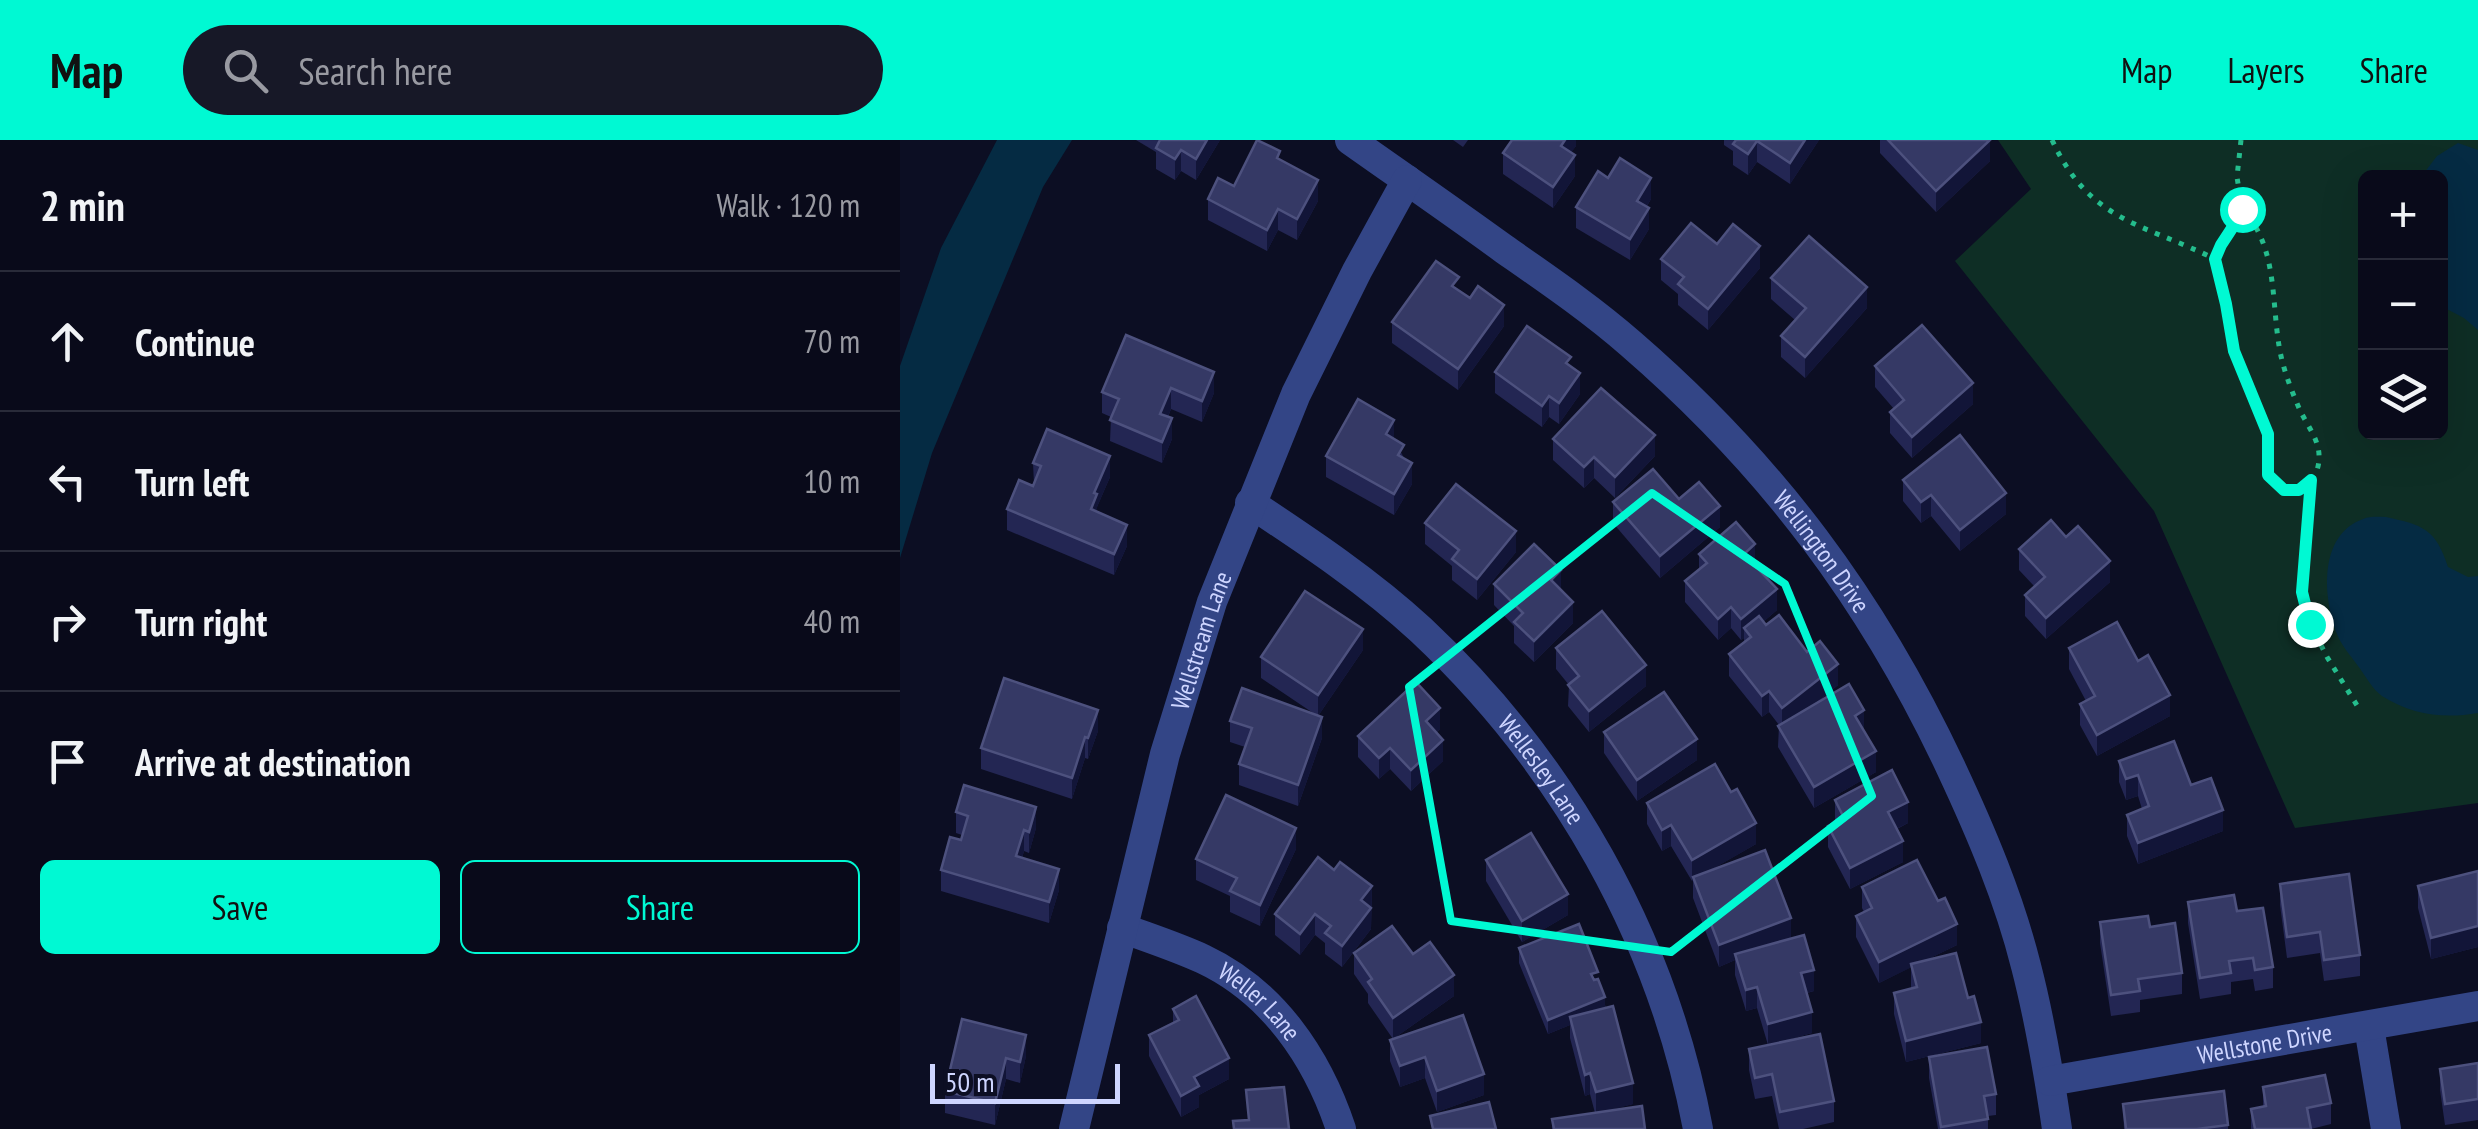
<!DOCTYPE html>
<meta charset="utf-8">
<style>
body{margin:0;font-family:"PT Sans Narrow",sans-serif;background:#171827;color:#f1f3f6}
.controls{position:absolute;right:30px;top:30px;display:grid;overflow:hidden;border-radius:15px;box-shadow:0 10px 40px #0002}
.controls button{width:90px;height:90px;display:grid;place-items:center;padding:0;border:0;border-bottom:2px solid #292b39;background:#090a1a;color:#f1f3f6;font:50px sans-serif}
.scale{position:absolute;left:30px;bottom:25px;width:190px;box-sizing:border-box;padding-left:10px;border:5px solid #ced5ff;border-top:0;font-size:28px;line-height:35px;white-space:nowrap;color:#ced5ff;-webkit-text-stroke:8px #0c0e23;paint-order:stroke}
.stop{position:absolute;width:30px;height:30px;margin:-22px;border:8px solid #00f9d3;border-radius:50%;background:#fff}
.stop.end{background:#00f9d3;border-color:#fff;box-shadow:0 2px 10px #0008}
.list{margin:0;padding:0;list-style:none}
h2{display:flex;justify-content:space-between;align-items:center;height:130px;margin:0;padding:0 40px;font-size:42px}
h2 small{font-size:32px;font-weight:400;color:#999aa2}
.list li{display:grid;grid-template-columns:65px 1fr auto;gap:30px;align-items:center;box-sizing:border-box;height:140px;padding:0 40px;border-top:2px solid #292b39}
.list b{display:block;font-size:38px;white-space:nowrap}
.list em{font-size:32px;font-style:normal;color:#999aa2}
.actions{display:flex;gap:20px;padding:30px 40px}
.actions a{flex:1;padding:22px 0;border:2px solid #00f9d3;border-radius:15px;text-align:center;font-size:35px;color:#00f9d3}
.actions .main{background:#00f9d3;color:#111}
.icon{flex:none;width:55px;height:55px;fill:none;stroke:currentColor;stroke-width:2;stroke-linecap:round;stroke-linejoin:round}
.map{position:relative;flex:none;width:1578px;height:989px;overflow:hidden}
header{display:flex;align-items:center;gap:60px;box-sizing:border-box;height:140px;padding:0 50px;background:#00f9d3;color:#111}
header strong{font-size:48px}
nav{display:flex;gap:55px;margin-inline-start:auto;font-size:35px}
.search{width:700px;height:90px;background:#171827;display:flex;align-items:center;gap:25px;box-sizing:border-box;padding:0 35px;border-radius:55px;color:#999aa2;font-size:38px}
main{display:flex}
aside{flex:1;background:#090a1a}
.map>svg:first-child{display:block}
.green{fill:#0e2e25;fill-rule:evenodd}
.water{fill:#052b43}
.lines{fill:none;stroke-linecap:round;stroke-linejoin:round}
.path{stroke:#24bd8d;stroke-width:5;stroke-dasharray:5 8;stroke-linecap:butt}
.minor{stroke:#334586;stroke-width:30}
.wall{fill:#232653}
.shaded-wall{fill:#121538}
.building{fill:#353965;stroke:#4d517e;stroke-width:2.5}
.route{stroke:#00f9d3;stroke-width:12}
.marked{fill:none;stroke:#00f9d3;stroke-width:8;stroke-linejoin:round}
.labels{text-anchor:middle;stroke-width:10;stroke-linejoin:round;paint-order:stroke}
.street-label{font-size:25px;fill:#ced5ff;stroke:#0c0e23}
</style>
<header>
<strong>Map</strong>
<div class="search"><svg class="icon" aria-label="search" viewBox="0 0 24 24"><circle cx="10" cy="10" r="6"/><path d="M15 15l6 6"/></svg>Search here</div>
<nav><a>Map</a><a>Layers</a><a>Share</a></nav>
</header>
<main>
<aside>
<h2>2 min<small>Walk · 120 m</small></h2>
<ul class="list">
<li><svg class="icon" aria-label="ahead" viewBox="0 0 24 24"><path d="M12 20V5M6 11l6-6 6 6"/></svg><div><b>Continue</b></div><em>70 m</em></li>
<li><svg class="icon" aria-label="left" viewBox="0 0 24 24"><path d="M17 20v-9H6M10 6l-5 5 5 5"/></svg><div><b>Turn left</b></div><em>10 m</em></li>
<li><svg class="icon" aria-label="right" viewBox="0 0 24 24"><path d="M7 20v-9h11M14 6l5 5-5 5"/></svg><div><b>Turn right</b></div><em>40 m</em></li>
<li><svg class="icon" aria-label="arrive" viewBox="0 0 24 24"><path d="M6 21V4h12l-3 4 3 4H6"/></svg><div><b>Arrive at destination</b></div></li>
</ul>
<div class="actions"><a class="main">Save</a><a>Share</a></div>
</aside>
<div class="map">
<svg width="1578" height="989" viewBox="0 0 1578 989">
<rect width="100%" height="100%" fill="#0c0e23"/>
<!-- green -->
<path class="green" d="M 1098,0 L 1578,0 L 1578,663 L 1395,688 L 1254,371 L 1055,121 L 1131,49 ZM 1466,38 L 1540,38 L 1540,292 L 1466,292 Z"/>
<!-- water -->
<g class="water">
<polygon points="97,0 172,0 143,47 32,313 0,418 0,226 41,108"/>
<polygon points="1558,3 1578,10 1578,190 1564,178 1541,166 1540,38 1521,37 1537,16"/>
<path d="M 1486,377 C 1523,385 1536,389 1548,427 L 1568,437 L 1578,436 L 1578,573 C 1544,579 1512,575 1482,556 C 1472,549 1465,535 1458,526 C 1451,516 1441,505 1437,494 C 1423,458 1418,395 1463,379 C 1470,376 1479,377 1486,377 Z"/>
</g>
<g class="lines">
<!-- path -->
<g class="path">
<path d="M 1152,0 C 1190,82 1242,83 1315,119"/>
<path d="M 1341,0 L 1337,37 L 1342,69 L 1338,79 L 1321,105 L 1315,119 L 1334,211 L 1368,294 L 1369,335 L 1384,350 C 1404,352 1419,338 1419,318 C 1420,300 1406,284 1399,268 C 1393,254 1387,239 1383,224 C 1369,174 1382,110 1342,69"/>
<polyline points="1411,340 1402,451 1410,483 1427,517 1458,567"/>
</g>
<!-- minor -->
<g class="minor">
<path id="s1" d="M 450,0 C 501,36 553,72 604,109 C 647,139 691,169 731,204 C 872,326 972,460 1051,628 C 1081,692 1109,758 1126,826 C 1140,880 1149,934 1157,989"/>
<path id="s2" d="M 350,363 C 409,402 469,442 521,490 C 663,623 762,797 798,989"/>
<path id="s3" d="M 222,788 C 249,798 277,807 303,819 C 373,852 417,917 441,989"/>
<polyline points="1469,887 1486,989"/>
<path id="s4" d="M 1150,941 L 1578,866"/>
<path id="s5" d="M 174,989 L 265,614 L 312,462 L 396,254 L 457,131 L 507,40"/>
</g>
</g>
<!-- wall -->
<g class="wall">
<polygon points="236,0 320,0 296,40 281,31 275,40 256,29 256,12"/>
<polygon points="553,0 568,0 563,7"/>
<polygon points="676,0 676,6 671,12 675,36 653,68 603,34 603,13"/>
<polygon points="824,0 919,0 890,44 857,22 848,35 833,25 833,11 824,5"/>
<polygon points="980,0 1090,0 1090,21 1036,72 980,13"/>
<polygon points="380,20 418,61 397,100 378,90 367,111 308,80 308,59"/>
<polygon points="708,38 751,59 747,66 749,89 730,120 676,88 676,67"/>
<polygon points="817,104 860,128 808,190 778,165 778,154 761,140 761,119"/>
<polygon points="871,138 967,168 905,238 881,217 881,196 895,180 871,159"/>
<polygon points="559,150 604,186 558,250 492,203 492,182"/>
<polygon points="226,195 314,253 302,282 271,269 268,277 272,299 262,323 210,301 211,277 202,273 202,252"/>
<polygon points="975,226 1073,264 1012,318 990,293 990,272 994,269 975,247"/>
<polygon points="671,227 680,254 659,284 649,277 642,287 595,253 595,232"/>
<polygon points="494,299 504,318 512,344 494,375 426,337 426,316"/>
<polygon points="653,299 755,316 715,358 694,338 684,348 653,320"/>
<polygon points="133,323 210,337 197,367 197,372 227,406 214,435 107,390 107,369 134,344"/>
<polygon points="1003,340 1106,374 1060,411 1031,376 1021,383 1003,361"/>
<polygon points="779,359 820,387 760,438 713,383 713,362"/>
<polygon points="525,383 616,412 577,460 552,440 552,426 525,404"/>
<polygon points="1119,409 1210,442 1146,499 1125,476 1125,455 1135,447 1119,430"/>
<polygon points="799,414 855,425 877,470 863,482 866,485 907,512 938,545 914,565 964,591 976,632 914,668 878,607 879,585 869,572 862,577 829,536 829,514 844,503 844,498 841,500 831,488 818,500 785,462 785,441 799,430"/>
<polygon points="594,444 661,450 673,483 634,522 614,503 614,486 594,465"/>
<polygon points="656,508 746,546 689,592 668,566 669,545 656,529"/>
<polygon points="1169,508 1270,576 1197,616 1180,585 1180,564 1186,561 1169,529"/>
<polygon points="463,510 418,576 422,598 398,666 339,645 339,624 345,607 330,602 330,581 416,575 361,538 361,517"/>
<polygon points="540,589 537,592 543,621 511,651 490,629 479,639 458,617 458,596"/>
<polygon points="198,591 188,619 185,618 172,659 81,629 81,608"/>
<polygon points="704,592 797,620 737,661 704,613"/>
<polygon points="1219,621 1291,645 1323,691 1238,724 1227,696 1227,675 1242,669 1238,656 1226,660 1219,642"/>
<polygon points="935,660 1008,683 997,689 1003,722 950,749 928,707 928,686 935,682"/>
<polygon points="747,663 856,704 807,732 891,798 914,851 907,853 912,893 872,904 934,961 934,982 903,989 925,989 879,989 872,956 855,959 849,930 849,909 868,905 857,868 846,871 835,835 835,820 819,827 793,758 793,740 792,741 771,706 762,711 747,684"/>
<polygon points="56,672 136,688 129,713 124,711 122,718 159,750 149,783 41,751 41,730 61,700 62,695 56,693"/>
<polygon points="396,709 360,786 330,772 330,756 296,740 296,719"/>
<polygon points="586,720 668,775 622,802 586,741"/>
<polygon points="434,730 472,746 471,789 442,827 425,814 425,803 415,795 400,815 375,795 375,774"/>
<polygon points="1578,731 1578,807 1531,819 1518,768 1518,746"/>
<polygon points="1380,744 1460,815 1460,836 1424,841 1420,813 1387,818 1380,765"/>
<polygon points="962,747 1057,805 1024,821 1068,858 1081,903 1006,922 994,874 994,853 1011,848 1011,827 979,843 956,797 956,776 964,772 962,768"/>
<polygon points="1288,762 1337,771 1373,827 1373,848 1355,851 1353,839 1331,842 1331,854 1300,859 1288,783"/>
<polygon points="1200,782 1250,787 1282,833 1282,854 1240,860 1240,872 1211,876 1200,803"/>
<polygon points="619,808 698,840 733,964 704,971 745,989 652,989 652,979 695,973 690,954 685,956 670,898 670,885 648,894 619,823"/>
<polygon points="454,813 513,814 554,856 493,899 468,863 468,854 454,834"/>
<polygon points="273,869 329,939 299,955 299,967 281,977 249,916 249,895 273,883"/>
<polygon points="563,875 584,955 537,972 525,938 500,947 490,921 490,900"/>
<polygon points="62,879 126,916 120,943 106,939 95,985 45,973 45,951"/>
<polygon points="1029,917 1096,954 1096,975 1088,976 1088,989 1038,989 1029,938"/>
<polygon points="1578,923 1578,980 1545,985 1540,950 1540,929"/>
<polygon points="1363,947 1431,963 1431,984 1411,989 1351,989 1351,969 1363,966"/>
<polygon points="1223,964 1328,985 1328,989 1224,989"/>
</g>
<!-- shaded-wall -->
<g class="shaded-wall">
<polygon points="307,0 320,0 296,40 296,19"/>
<polygon points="665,0 676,0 676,6 661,27 661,6"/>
<polygon points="905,0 919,0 890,44 890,23"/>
<polygon points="1090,0 1090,21 1036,72 1036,51"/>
<polygon points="857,1 857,22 848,35 848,14"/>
<polygon points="281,10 281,31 275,40 275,19"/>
<polygon points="675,15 675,36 653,68 653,47"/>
<polygon points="751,38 751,59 737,82 737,61"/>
<polygon points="418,40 418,61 397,100 397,79"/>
<polygon points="749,68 749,89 730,120 730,99"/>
<polygon points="378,69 378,90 367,111 367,90"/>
<polygon points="860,106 860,128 808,190 808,169"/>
<polygon points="967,147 967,168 905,238 905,217"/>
<polygon points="604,165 604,186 558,250 558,229"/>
<polygon points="314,232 314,253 302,282 302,261"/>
<polygon points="680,233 680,254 659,284 659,263"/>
<polygon points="1073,243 1073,264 1012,318 1012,297"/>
<polygon points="271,248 271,269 260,295 260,274"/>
<polygon points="649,256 649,277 642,287 642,266"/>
<polygon points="272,278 272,299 262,323 262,302"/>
<polygon points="494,280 494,301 486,294"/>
<polygon points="755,295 755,316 715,358 715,337"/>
<polygon points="210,316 210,337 197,367 197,375 191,369 194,353"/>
<polygon points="694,317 694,338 684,348 684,327"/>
<polygon points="512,323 512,344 494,375 494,354"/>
<polygon points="1106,353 1106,374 1060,411 1060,390"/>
<polygon points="1031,355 1031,376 1021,383 1021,362"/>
<polygon points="820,366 820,387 760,438 760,416"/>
<polygon points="227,385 227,406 214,435 214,414"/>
<polygon points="616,391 616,412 577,460 577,439"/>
<polygon points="855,404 855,425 844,414"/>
<polygon points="1210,421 1210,442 1146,499 1146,478"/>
<polygon points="661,430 661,451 651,440"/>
<polygon points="877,449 877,470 849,494 844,488 844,498 841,500 841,479"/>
<polygon points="673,462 673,483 634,522 634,501"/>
<polygon points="831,467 831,488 818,500 818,479"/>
<polygon points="463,489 463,510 418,576 418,555"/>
<polygon points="938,524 938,545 882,590 882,568"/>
<polygon points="746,525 746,546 689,592 689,571"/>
<polygon points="869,551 869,572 862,577 862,556"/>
<polygon points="1270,555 1270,576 1197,616 1197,595"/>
<polygon points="540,568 540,589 526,602 526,581"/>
<polygon points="198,570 198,591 188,619 188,598"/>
<polygon points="964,570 964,592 955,576"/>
<polygon points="422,577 422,598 398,666 398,645"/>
<polygon points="185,597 185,618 172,659 172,638"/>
<polygon points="797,599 797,620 737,661 737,640"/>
<polygon points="543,600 543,621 511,651 511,630"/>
<polygon points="490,608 490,629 479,639 479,618"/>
<polygon points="976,611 976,632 914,668 914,647"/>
<polygon points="1238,635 1238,656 1226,660 1226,639"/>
<polygon points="1008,662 1008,683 988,693 988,672"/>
<polygon points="136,667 136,688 129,713 129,692"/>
<polygon points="1323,670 1323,691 1238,724 1238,703"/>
<polygon points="856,683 856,704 792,741 792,720"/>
<polygon points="771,685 771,706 762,711 762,690"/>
<polygon points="396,688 396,709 360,786 360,765"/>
<polygon points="124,690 124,711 116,737 116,716"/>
<polygon points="1003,701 1003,722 950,749 950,728"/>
<polygon points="159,729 159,750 149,783 149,762"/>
<polygon points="472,746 471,789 442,827 442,806 461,760"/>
<polygon points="668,754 668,775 622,802 622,781"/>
<polygon points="415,774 415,795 400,815 400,794"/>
<polygon points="891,778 891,799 835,814 835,820 819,827 819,805"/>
<polygon points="1057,784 1057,805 979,843 979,822"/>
<polygon points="1578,786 1578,807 1531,819 1531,798"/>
<polygon points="914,830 914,851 901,854 901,833"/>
<polygon points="554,835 554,856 493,899 493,878"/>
<polygon points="857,847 857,868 846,871 846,850"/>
<polygon points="705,857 705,871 670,877 670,885 648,894 648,880"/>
<polygon points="912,872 912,893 868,905 868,884"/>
<polygon points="1081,882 1081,903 1006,922 1006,901"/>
<polygon points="126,895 126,916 120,943 120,922"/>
<polygon points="525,917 525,938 500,947 500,926"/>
<polygon points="106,918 106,939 95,985 95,963"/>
<polygon points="329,918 329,939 299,955 299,967 281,977 281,956 294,937"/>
<polygon points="690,933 690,954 685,956 685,935"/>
<polygon points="584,934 584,955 537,972 537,951"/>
<polygon points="733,943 733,964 696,974 696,952"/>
</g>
<!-- building -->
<g class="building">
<polygon points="260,0 307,0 296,19 281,10 275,19 256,8"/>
<polygon points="357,0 380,11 377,18 418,40 397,79 378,69 367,90 308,59 318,38 334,46"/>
<polygon points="612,0 665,0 661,6 675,15 653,47 603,13"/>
<polygon points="836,0 905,0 890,23 857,1 848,14 833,4"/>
<polygon points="988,0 1090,0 1036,51"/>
<polygon points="720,18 751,38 737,61 749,68 730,99 676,67 698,31 708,38"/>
<polygon points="791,83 817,104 833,84 860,106 808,169 778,144 784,137 761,119"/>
<polygon points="909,96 967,147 905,217 881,196 906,168 871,138"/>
<polygon points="536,121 559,137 552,146 570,158 578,146 604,165 558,229 492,182"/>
<polygon points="1022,185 1073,243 1012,297 990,272 1004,260 975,226"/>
<polygon points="627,186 671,217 666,223 680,233 659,263 649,256 642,266 595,232"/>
<polygon points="226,195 314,232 302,261 271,248 260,274 272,278 262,302 210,280 219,259 202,252"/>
<polygon points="701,248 755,295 715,337 694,317 684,327 653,299"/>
<polygon points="458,259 494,280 486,294 504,305 498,315 512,323 494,354 426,316"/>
<polygon points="147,289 210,316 194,353 197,354 191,369 227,385 214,414 107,369 119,340 133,346 141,326 133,323"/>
<polygon points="1060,295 1106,353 1060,390 1031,355 1021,362 1003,340"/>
<polygon points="753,329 779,359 799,342 820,366 760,416 713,362"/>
<polygon points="556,344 616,391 577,439 552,419 559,410 525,383"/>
<polygon points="1151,380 1166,397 1178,386 1210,421 1146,478 1125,455 1145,437 1119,409"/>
<polygon points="836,382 855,404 844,414 877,449 841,479 831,467 818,479 785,441 807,423 799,414"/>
<polygon points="634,404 661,430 651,440 673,462 634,501 614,482 623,473 594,444"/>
<polygon points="405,451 463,489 418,555 361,517"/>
<polygon points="702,471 746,525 689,571 668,545 679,536 656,508"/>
<polygon points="879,475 907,512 920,501 938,524 882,568 869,551 862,556 829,514 851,497 844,488 859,476 866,485"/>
<polygon points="1217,482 1238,521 1248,515 1270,555 1197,595 1180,564 1195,556 1169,508"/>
<polygon points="104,538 198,570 188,598 185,597 172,638 81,608"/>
<polygon points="516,542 540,568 526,581 543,600 511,630 490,608 479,618 458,596"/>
<polygon points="949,544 964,570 955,576 976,611 914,647 878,586"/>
<polygon points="342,548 422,577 398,645 339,624 352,588 330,581"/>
<polygon points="764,552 797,599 737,640 704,592"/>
<polygon points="1274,601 1291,645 1311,638 1323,670 1238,703 1227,675 1249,666 1238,635 1226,639 1219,621"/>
<polygon points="815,624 831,652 837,649 856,683 792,720 771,685 762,690 747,663"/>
<polygon points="992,630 1008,662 988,672 1003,701 950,728 928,686 944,678 935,660"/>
<polygon points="64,645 136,667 129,692 124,690 116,716 159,729 149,762 41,730 50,697 61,700 68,676 56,672"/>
<polygon points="326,655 396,688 360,765 330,751 337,738 296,719"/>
<polygon points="631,693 668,754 622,781 586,720"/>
<polygon points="865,710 891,778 819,805 793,737"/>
<polygon points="418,717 434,730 440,722 472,746 461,760 471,768 442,806 425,793 431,786 415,774 400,794 375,774"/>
<polygon points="1017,720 1038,761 1045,758 1057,784 979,822 956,776 972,768 962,747"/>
<polygon points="1578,731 1578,786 1531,798 1518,746"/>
<polygon points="1449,734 1460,815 1424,820 1420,792 1387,797 1380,744"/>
<polygon points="1334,755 1337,771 1363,768 1373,827 1355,830 1353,818 1329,821 1331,833 1300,838 1288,762"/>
<polygon points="1248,776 1250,787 1275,783 1282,833 1238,839 1240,851 1211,855 1200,782"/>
<polygon points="679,784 698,832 691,834 694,840 698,839 705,857 648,880 619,808"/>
<polygon points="492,786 513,814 530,802 554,835 493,878 468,842 472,839 454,813"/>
<polygon points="904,795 914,830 901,833 912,872 868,884 857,847 846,850 835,814"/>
<polygon points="1056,813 1068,858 1074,856 1081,882 1006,901 994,853 1017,847 1011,824"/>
<polygon points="296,856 329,918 294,937 299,946 281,956 249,895 279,880 273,869"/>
<polygon points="713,866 733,943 696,952 690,933 685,935 670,877"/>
<polygon points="563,875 584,934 537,951 525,917 500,926 490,900"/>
<polygon points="62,879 126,895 120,922 106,918 95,963 45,951"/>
<polygon points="920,894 934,961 880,972 872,934 855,938 849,909"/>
<polygon points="1087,907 1096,954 1084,956 1088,979 1041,987 1029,917"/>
<polygon points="1578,923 1578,959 1545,964 1540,929"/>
<polygon points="1425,935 1431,963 1407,968 1411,989 1355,989 1351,969 1366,966 1363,947"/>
<polygon points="384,947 389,989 334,989 333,981 349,980 346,950"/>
<polygon points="1324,951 1328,985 1297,989 1226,989 1223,964"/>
<polygon points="589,962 596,989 533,989 530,976"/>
<polygon points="742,966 745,989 654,989 652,979"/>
</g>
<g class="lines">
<!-- route -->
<polyline class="route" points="1342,69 1338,79 1321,105 1315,119 1326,164 1334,211 1368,294 1368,335 1384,350 1399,350 1411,340 1402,452 1410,484"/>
</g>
<!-- marked area -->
<path class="marked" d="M 752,353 L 885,444 L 972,656 L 771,812 L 551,781 L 509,547 Z"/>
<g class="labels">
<!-- street labels -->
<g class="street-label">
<text dy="9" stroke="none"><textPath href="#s1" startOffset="630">Wellington Drive</textPath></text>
<text dy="9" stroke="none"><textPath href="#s5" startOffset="505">Wellstream Lane</textPath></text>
<text dy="9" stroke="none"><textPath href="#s2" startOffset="398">Wellesley Lane</textPath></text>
<text dy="9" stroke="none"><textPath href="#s3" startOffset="158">Weller Lane</textPath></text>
<text dy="9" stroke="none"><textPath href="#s4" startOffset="218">Wellstone Drive</textPath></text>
</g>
</g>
</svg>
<div class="controls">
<button>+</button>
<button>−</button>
<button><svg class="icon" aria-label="layers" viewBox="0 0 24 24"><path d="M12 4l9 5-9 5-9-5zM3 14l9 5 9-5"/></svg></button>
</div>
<div class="scale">50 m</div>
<div class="stop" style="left:1342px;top:69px"></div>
<div class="stop end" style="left:1410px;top:484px"></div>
</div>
</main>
